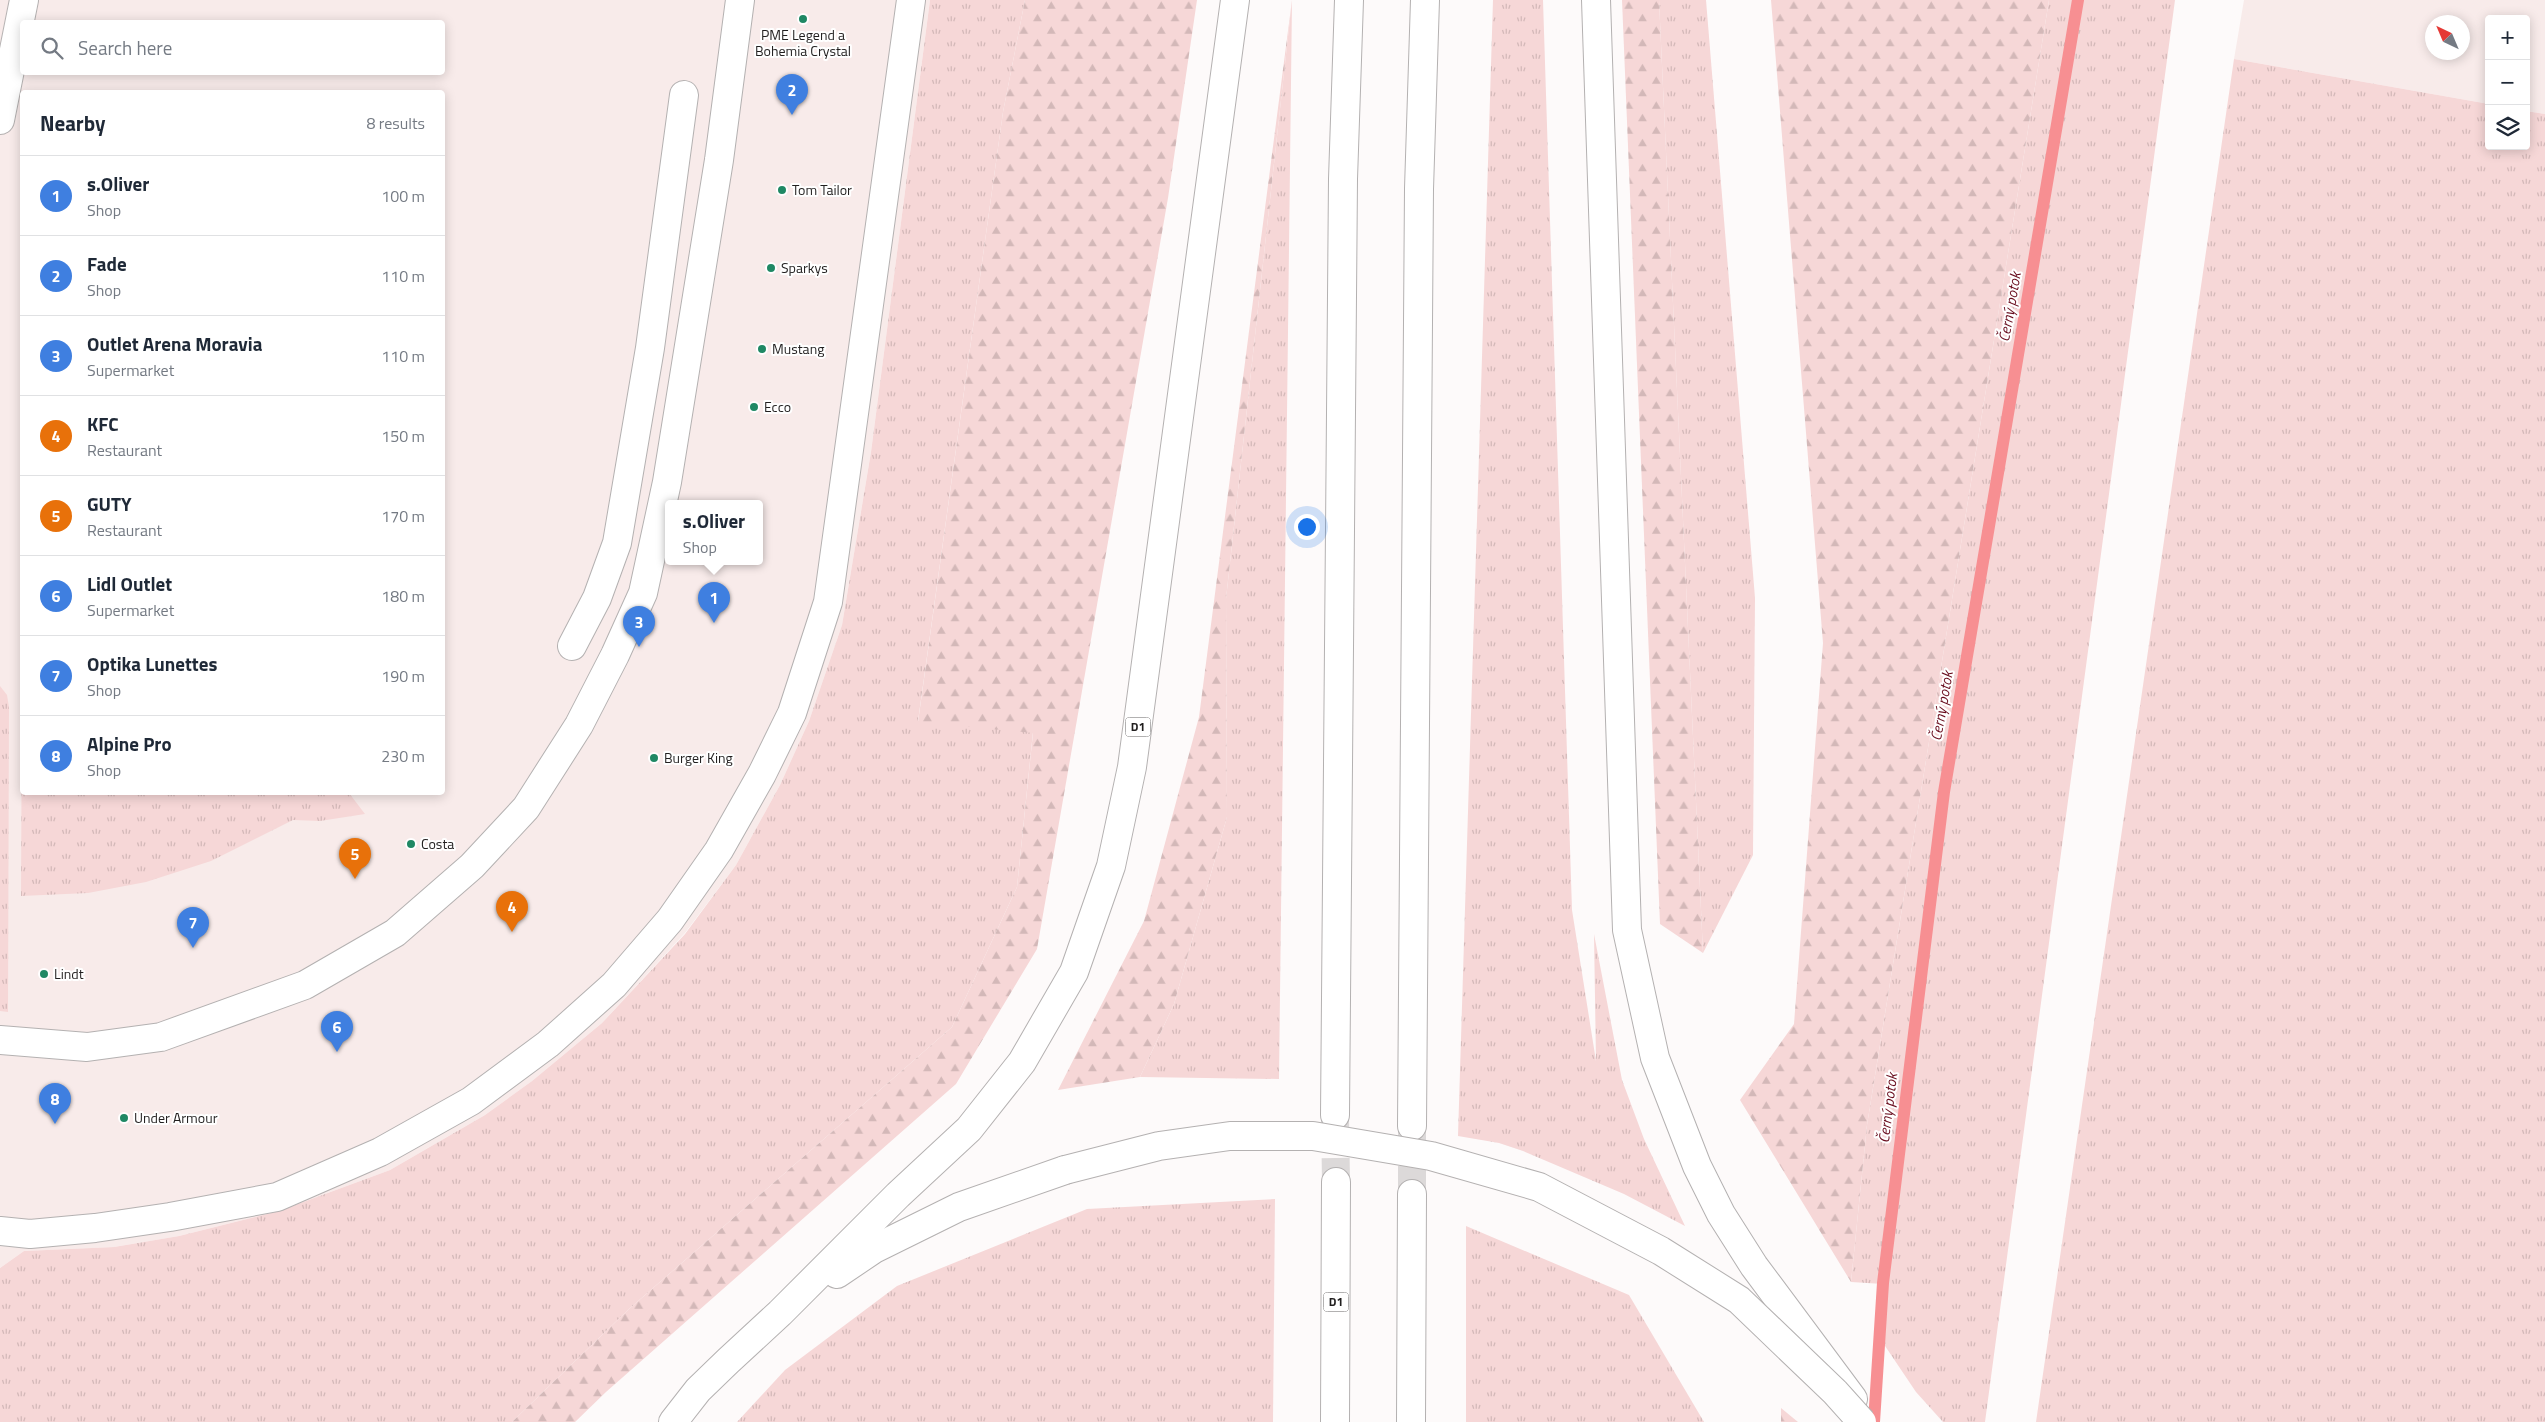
<!DOCTYPE html>
<meta charset="utf-8">
<style>
body{margin:0;font-family:"Titillium Web",sans-serif;background:#f6f6f7;color:#1f2937}
.controls{position:absolute;right:15px;top:15px;display:grid;overflow:hidden;border-radius:5px;box-shadow:0 2px 12px #0003}
.controls button{width:45px;height:45px;display:grid;place-items:center;padding:0;border:0;border-bottom:1px solid #e0e1e3;background:#fff;color:#1f2937;font:25px sans-serif}
.compass{position:absolute;left:2425px;top:15px;width:45px;height:45px;border-radius:50%;background:#fff;box-shadow:0 2px 12px #0003;rotate:316deg}
.you{position:absolute;left:1306px;top:526px;width:18px;height:18px;margin:-12px;border:4px solid #fff;border-radius:50%;background:#1a73e8;box-shadow:0 0 0 8px #1a73e833}
.badge{display:grid;place-items:center;width:32px;height:32px;border-radius:50%;background:#1a73e8;color:#fff;font-size:16px;font-weight:700}
.pin{position:absolute;translate:-50% -41px;filter:drop-shadow(0 1px 2px #0008)}
.pin::after{content:'';position:absolute;top:26px;width:18px;height:15px;background:inherit;clip-path:polygon(0 0,100% 0,50% 100%)}
.popup{position:absolute;left:665px;top:500px;width:98px;height:65px;box-sizing:border-box;display:grid;place-content:center;border-radius:5px;background:#fff;filter:drop-shadow(0 1px 4px #0005);font-size:16px;white-space:nowrap;color:#747a83}
.popup b{font-size:19px;color:#1f2937}
.popup::after{content:'';position:absolute;left:50%;top:100%;margin-left:-10px;border:10px solid transparent;border-top-color:#fff}
.list{margin:0;padding:0;list-style:none}
h2{display:flex;justify-content:space-between;align-items:center;height:65px;margin:0;padding:0 20px;font-size:21px}
h2 small{font-size:16px;font-weight:400;color:#747a83}
.list li{display:grid;grid-template-columns:32px 1fr auto;gap:15px;align-items:center;box-sizing:border-box;height:80px;padding:0 20px;border-top:1px solid #e0e1e3}
.list b{display:block;font-size:19px;white-space:nowrap}
.list p{margin:0;font-size:16px;white-space:nowrap;color:#747a83}
.list em{font-size:16px;font-style:normal;color:#747a83}
.icon{flex:none;width:28px;height:28px;fill:none;stroke:currentColor;stroke-width:2;stroke-linecap:round;stroke-linejoin:round}
.map{position:relative;flex:none;width:2545px;height:1422px;overflow:hidden}
.search{position:absolute;background:#fff;box-shadow:0 2px 12px #0003;left:20px;top:20px;width:425px;height:55px;display:flex;align-items:center;gap:12px;box-sizing:border-box;padding:0 18px;border-radius:5px;color:#747a83;font-size:19px}
.panel{position:absolute;background:#fff;box-shadow:0 2px 12px #0003;left:20px;top:90px;width:425px;height:705px;border-radius:5px}
.map>svg:first-child{display:block}
.built{fill:#f8ebea;fill-rule:evenodd}
.grass{fill:url(#grass-tufts)}
.forest{fill:url(#forest-firs)}
.lines{fill:none;stroke-linecap:round;stroke-linejoin:round}
.stream{stroke:#f78f92;stroke-width:12}
.highway-tunnel{stroke:#dcd9d9;stroke-width:28;stroke-dasharray:28 14;stroke-linecap:butt}
.minor-casing{stroke:#b4b1b1;stroke-width:30}
.highway-casing{stroke:#b4b1b1;stroke-width:30}
.minor{stroke:#fff;stroke-width:28}
.highway{stroke:#fff;stroke-width:28}
.highway-bridge-casing{stroke:#b4b1b1;stroke-width:30;stroke-linecap:butt}
.highway-bridge{stroke:#fff;stroke-width:28}
.poi-dot{fill:#1f8864;stroke:#fff;stroke-width:2}
.labels{text-anchor:middle;stroke-width:4;stroke-linejoin:round;paint-order:stroke}
.shield{fill:#fff;stroke:#646262;stroke-width:1}
.shield-label{font-size:12px;font-weight:bold;fill:#211f1f}
.poi-label{font-size:14px;fill:#211f1f;stroke:#fff;text-anchor:start}
.water-label{font-size:15px;font-style:italic;fill:#680b1c;stroke:#fff}
</style>
<div class="map">
<svg width="2545" height="1422" viewBox="0 0 2545 1422">
<defs>
<pattern id="grass-tufts" width="24" height="20" patternUnits="userSpaceOnUse" patternTransform="scale(1.25)"><rect width="24" height="20" fill="#f6d7d7"/><path d="M3 7l-1-3M5 7V3M7 7l1-3M15 17l-1-3M17 17v-4M19 17l1-3" fill="none" stroke="#d3b8b8"/></pattern>
<pattern id="forest-firs" width="22" height="20" patternUnits="userSpaceOnUse" patternTransform="scale(1.25)"><rect width="22" height="20" fill="#f6d7d7"/><path d="M5 1l3.5 6h-7zM16 11l3.5 6h-7z" fill="#d3b8b8"/></pattern>
</defs>
<rect width="100%" height="100%" fill="#fdfafa"/>
<!-- built -->
<g class="built">
<path d="M 0,0 L 930,0 L 871,452 L 842,625 L 809,721 L 780,785 L 736,865 L 685,933 L 602,1023 L 532,1081 L 485,1115 L 390,1170 L 279,1211 L 179,1236 L 114,1247 L 24,1251 L 0,1268 ZM 22,22 L 442,22 L 442,72 L 22,72 ZM 22,92 L 442,92 L 442,792 L 22,792 ZM 669,504 L 759,504 L 759,562 L 669,562 Z"/>
<path d="M 2244,0 L 2545,0 L 2545,114 L 2526,111 L 2526,19 L 2489,19 L 2489,104 L 2234,59 ZM 2432,22 L 2462,22 L 2462,52 L 2432,52 Z"/>
</g>
<!-- grass -->
<g class="grass">
<polygon points="930,0 1025,0 1003,112 918,721 1033,732 1017,887 952,1027 629,1309 512,1422 0,1422 0,1268 24,1251 114,1247 179,1236 279,1211 390,1170 485,1115 532,1081 602,1023 685,934 736,865 780,785 809,721 842,625 871,452"/>
<polygon points="1292,0 1279,1079 1140,1077 1174,1004 1227,817 1226,599"/>
<polygon points="1493,0 1543,0 1572,910 1596,1061 1594,934 1622,1080 1644,1139 1685,1226 1624,1194 1523,1151 1499,1143 1458,1136"/>
<polygon points="1659,0 1706,0 1755,598 1753,855 1703,953"/>
<polygon points="2049,0 2175,0 1985,1422 1943,1422 1916,1392 1879,1337 1883,1284 1851,1282 1867,1125"/>
<polygon points="2234,59 2489,104 2489,146 2526,146 2526,111 2545,114 2545,1422 2036,1422"/>
<polygon points="22,681 22,792 349,793 365,814 320,821 293,820 211,861 146,882 88,893 21,896"/>
<polygon points="0,686 7,695 9,707 8,1012 0,1011"/>
<polygon points="1275,1199 1273,1422 737,1422 785,1370 897,1286 1087,1209"/>
<polygon points="1466,1226 1629,1295 1704,1422 1466,1422"/>
</g>
<!-- forest -->
<g class="forest">
<polygon points="1025,0 1197,0 1168,198 1037,949 956,1084 606,1392 575,1422 512,1422 629,1309 952,1027 1017,887 1033,733 918,722 1003,112"/>
<polygon points="1292,0 1226,599 1227,817 1174,1004 1140,1077 1058,1090 1144,921 1199,717"/>
<polygon points="1622,0 1659,0 1703,953 1660,924"/>
<polygon points="1771,0 2049,0 1867,1125 1851,1282 1740,1100 1794,1024 1823,643"/>
<polygon points="1781,1408 1798,1422 1781,1422"/>
</g>
<g class="lines">
<!-- stream -->
<polyline class="stream" points="1874,1422 1883,1283 1944,792 2078,0"/>
<!-- highway-tunnel -->
<g class="highway-tunnel">
<polyline points="1335,1116 1336,1182"/>
<polyline points="1412,1194 1412,1130"/>
</g>
<!-- minor casing -->
<g class="minor-casing">
<g id="minor">
<polyline points="0,120 24,0"/>
<polyline points="572,646 597,598 617,543 650,348 684,95"/>
<polyline points="0,1040 87,1047 161,1037 305,985 395,933 472,866 526,808 579,725 615,655 643,593 667,482 719,160 740,0"/>
<polyline points="0,1231 30,1234 95,1228 170,1217 277,1197 380,1152 471,1101 548,1044 614,985 670,920 719,850 762,774 792,713 828,602 911,0"/>
</g>
</g>
<!-- highway casing -->
<g class="highway-casing">
<g id="highway">
<polyline points="1596,0 1627,930 1655,1058 1697,1166 1721,1214 1754,1266 1853,1399"/>
<polyline points="1335,1115 1343,179 1349,0"/>
<polyline points="1412,1126 1419,189 1425,0"/>
<polyline points="837,1274 874,1249 959,1207 1065,1170"/>
<polyline points="673,1422 698,1390 728,1361 780,1313 898,1195 969,1129 1022,1062 1074,972 1111,866 1132,767 1235,0"/>
<polyline points="1335,1422 1336,1182"/>
<polyline points="1411,1422 1412,1194"/>
</g>
</g>
<!-- minor -->
<use href="#minor" class="minor"/>
<!-- highway -->
<use href="#highway" class="highway"/>
<!-- highway-bridge casing -->
<g class="highway-bridge-casing">
<polyline id="highway-bridge" points="1065,1170 1159,1146 1230,1136 1313,1136 1431,1156 1539,1187 1661,1251 1739,1300 1835,1392 1862,1422"/>
</g>
<!-- highway-bridge -->
<use href="#highway-bridge" class="highway-bridge"/>
</g>
<!-- markers -->
<g class="poi-dot">
<circle cx="803" cy="19" r="5"/>
<circle cx="782" cy="190" r="5"/>
<circle cx="771" cy="268" r="5"/>
<circle cx="762" cy="349" r="5"/>
<circle cx="754" cy="407" r="5"/>
<circle cx="654" cy="758" r="5"/>
<circle cx="411" cy="844" r="5"/>
<circle cx="44" cy="974" r="5"/>
<circle cx="124" cy="1118" r="5"/>
</g>
<g class="labels">
<!-- shield labels -->
<g class="shield">
<rect x="1125.5" y="717.5" width="25" height="19" rx="4"/>
<rect x="1323.5" y="1292.5" width="25" height="19" rx="4"/>
</g>
<g class="shield-label">
<text x="1138" y="731">D1</text>
<text x="1336" y="1306">D1</text>
</g>
<!-- poi labels -->
<g class="poi-label">
<text x="803" y="40" text-anchor="middle">PME Legend a<tspan x="803" dy="16">Bohemia Crystal</tspan></text>
<text x="792" y="195">Tom Tailor</text>
<text x="781" y="273">Sparkys</text>
<text x="772" y="354">Mustang</text>
<text x="764" y="412">Ecco</text>
<text x="664" y="763">Burger King</text>
<text x="421" y="849">Costa</text>
<text x="54" y="979">Lindt</text>
<text x="134" y="1123">Under Armour</text>
</g>
<!-- water labels -->
<g class="water-label">
<text transform="translate(2010 307) rotate(-80)" y="5">Černý potok</text>
<text transform="translate(1942 706) rotate(-80)" y="5">Černý potok</text>
<text transform="translate(1888 1108) rotate(-83)" y="5">Černý potok</text>
</g>
</g>
</svg>
<div class="controls">
<button>+</button>
<button>−</button>
<button><svg class="icon" aria-label="layers" viewBox="0 0 24 24"><path d="M12 4l9 5-9 5-9-5zM3 14l9 5 9-5"/></svg></button>
</div>
<svg class="compass" viewBox="-18 -18 36 36"><path d="M0-13l5 13h-10z" fill="#e53935"/><path d="M0 13l5-13h-10z" fill="#747a83"/></svg>
<div class="you"></div>
<div class="pin badge" style="left:714px;top:623px;background:#3f7fe0">1</div>
<div class="popup"><b>s.Oliver</b>Shop</div>
<div class="pin badge" style="left:792px;top:115px;background:#3f7fe0">2</div>
<div class="pin badge" style="left:639px;top:647px;background:#3f7fe0">3</div>
<div class="pin badge" style="left:512px;top:932px;background:#e8710a">4</div>
<div class="pin badge" style="left:355px;top:879px;background:#e8710a">5</div>
<div class="pin badge" style="left:337px;top:1052px;background:#3f7fe0">6</div>
<div class="pin badge" style="left:193px;top:948px;background:#3f7fe0">7</div>
<div class="pin badge" style="left:55px;top:1124px;background:#3f7fe0">8</div>
<div class="search"><svg class="icon" aria-label="search" viewBox="0 0 24 24"><circle cx="10" cy="10" r="6"/><path d="M15 15l6 6"/></svg>Search here</div>
<section class="panel">
<h2>Nearby<small>8 results</small></h2>
<ul class="list">
<li><span class="badge" style="background:#3f7fe0">1</span><div><b>s.Oliver</b><p>Shop</p></div><em>100 m</em></li>
<li><span class="badge" style="background:#3f7fe0">2</span><div><b>Fade</b><p>Shop</p></div><em>110 m</em></li>
<li><span class="badge" style="background:#3f7fe0">3</span><div><b>Outlet Arena Moravia</b><p>Supermarket</p></div><em>110 m</em></li>
<li><span class="badge" style="background:#e8710a">4</span><div><b>KFC</b><p>Restaurant</p></div><em>150 m</em></li>
<li><span class="badge" style="background:#e8710a">5</span><div><b>GUTY</b><p>Restaurant</p></div><em>170 m</em></li>
<li><span class="badge" style="background:#3f7fe0">6</span><div><b>Lidl Outlet</b><p>Supermarket</p></div><em>180 m</em></li>
<li><span class="badge" style="background:#3f7fe0">7</span><div><b>Optika Lunettes</b><p>Shop</p></div><em>190 m</em></li>
<li><span class="badge" style="background:#3f7fe0">8</span><div><b>Alpine Pro</b><p>Shop</p></div><em>230 m</em></li>
</ul>
</section>
</div>
